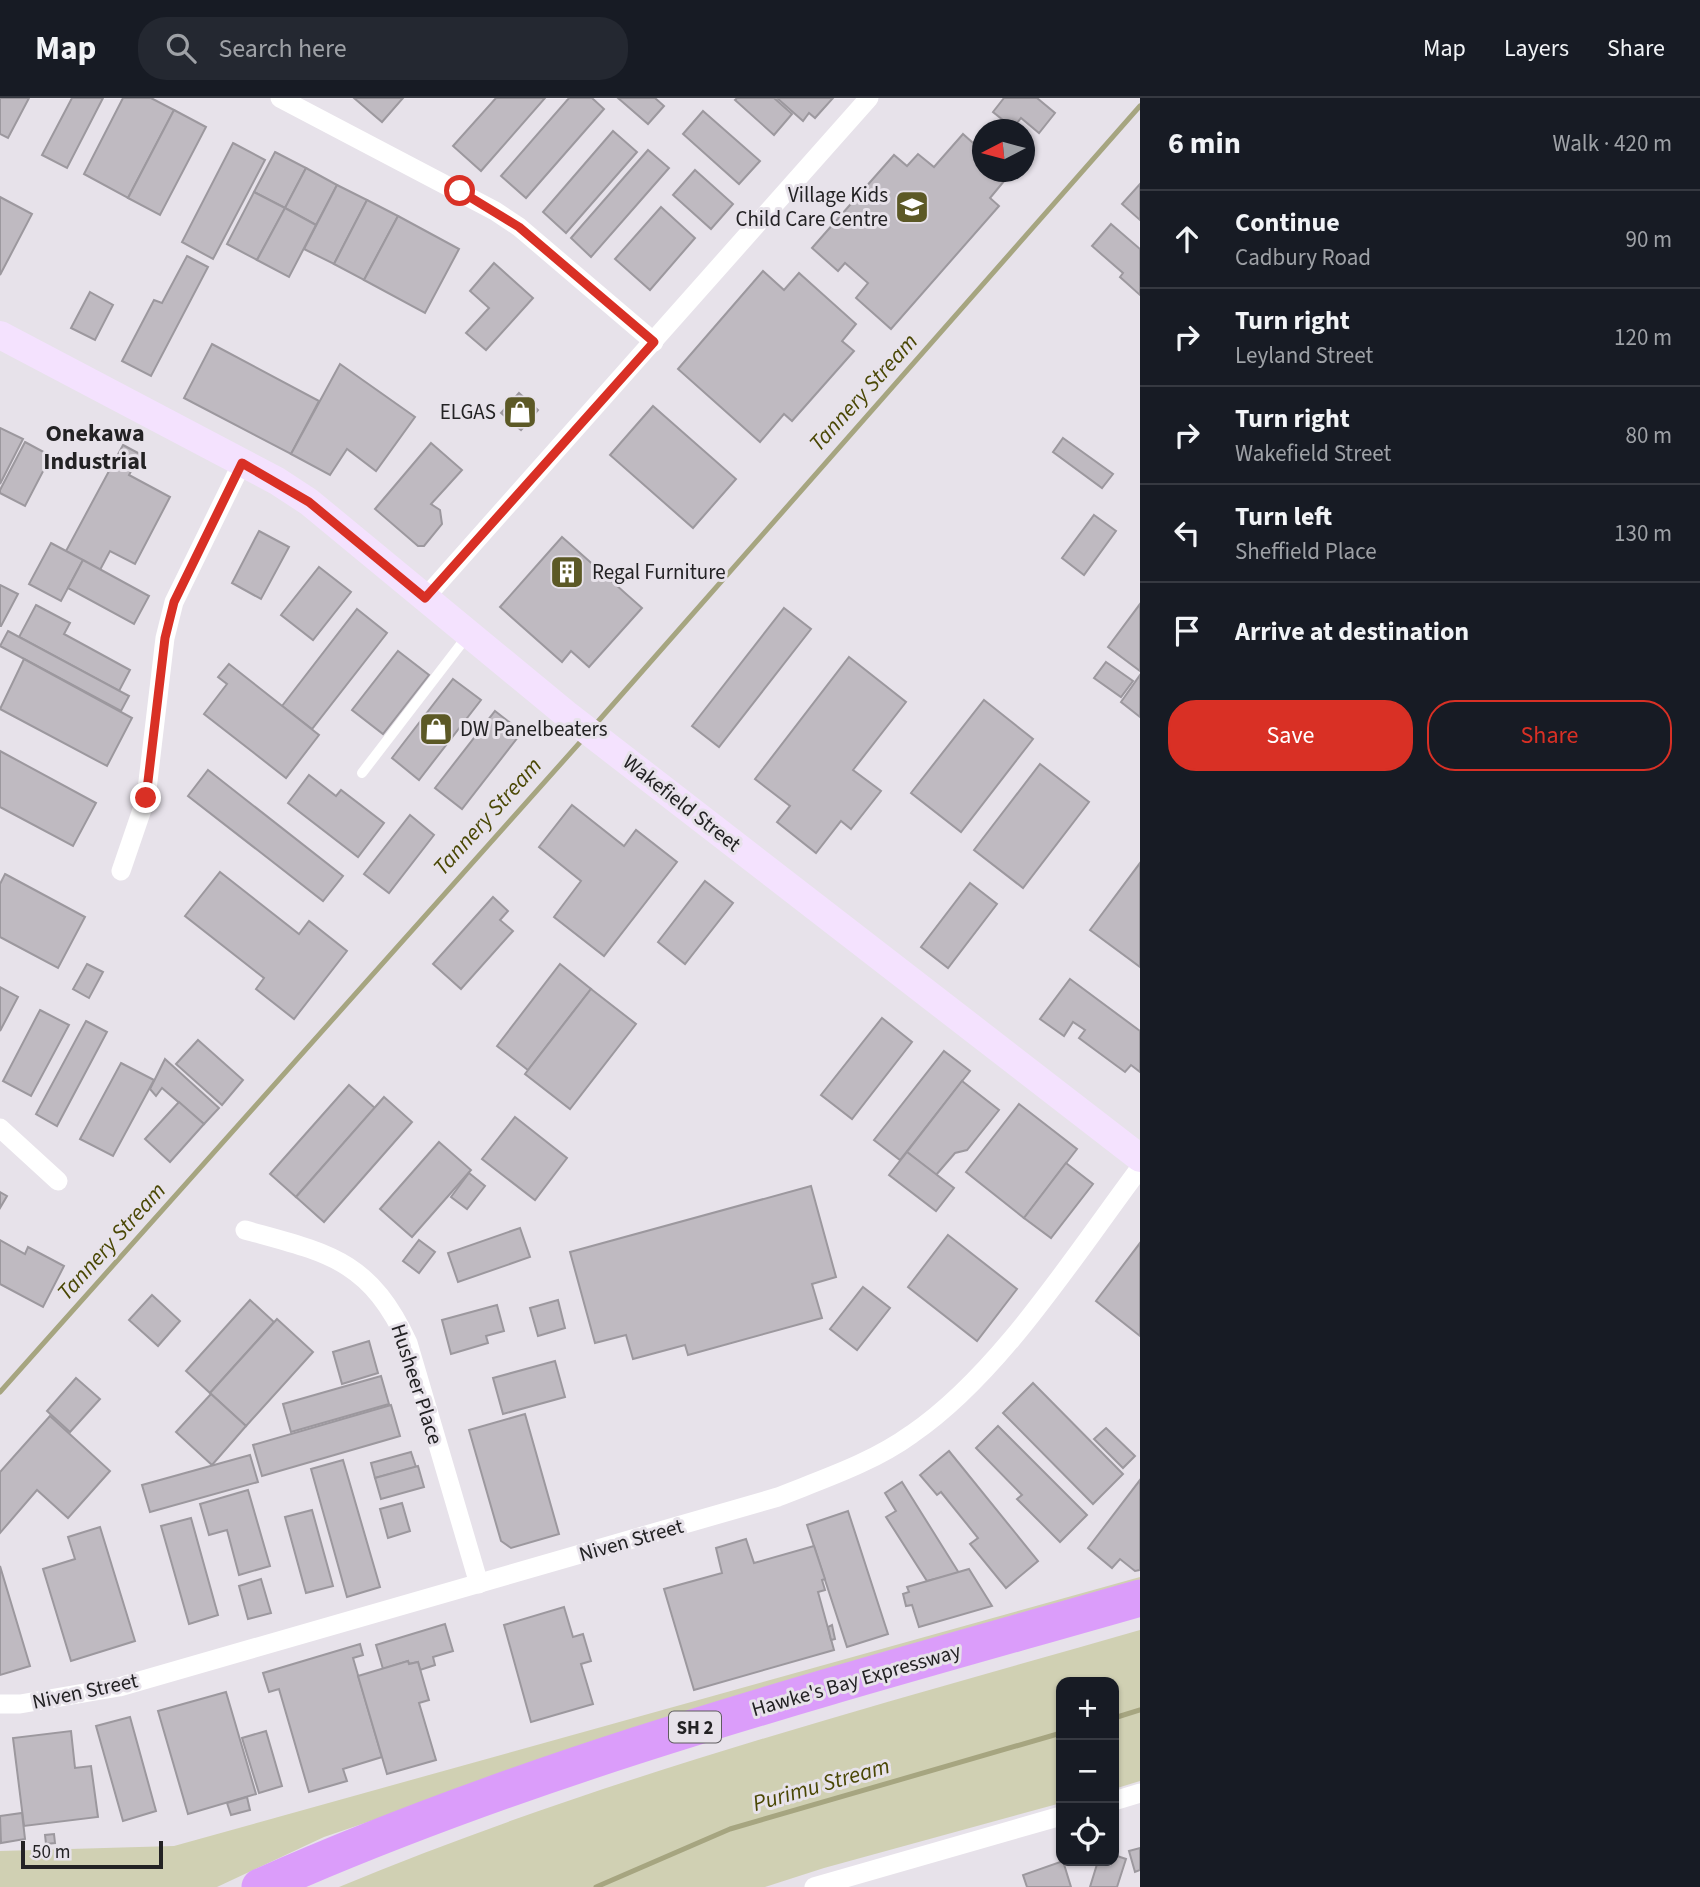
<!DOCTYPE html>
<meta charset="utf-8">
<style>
body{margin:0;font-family:"Source Sans 3",sans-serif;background:#242831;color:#f1f3f6}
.controls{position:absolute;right:21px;bottom:21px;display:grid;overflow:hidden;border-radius:14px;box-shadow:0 2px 5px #0004}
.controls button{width:63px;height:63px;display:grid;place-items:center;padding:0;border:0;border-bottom:2px solid #363941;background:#171b24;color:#f1f3f6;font:35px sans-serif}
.compass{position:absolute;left:972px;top:21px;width:63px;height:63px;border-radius:50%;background:#171b24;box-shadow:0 2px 5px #0004;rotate:264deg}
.scale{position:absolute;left:21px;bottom:18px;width:142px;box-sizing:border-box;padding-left:7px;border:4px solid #232224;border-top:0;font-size:19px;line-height:24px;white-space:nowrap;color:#232224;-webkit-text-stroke:5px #e7e2ea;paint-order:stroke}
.stop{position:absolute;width:21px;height:21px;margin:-16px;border:5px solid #d93025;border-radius:50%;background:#fff}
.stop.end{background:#d93025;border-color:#fff;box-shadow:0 2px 7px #0008}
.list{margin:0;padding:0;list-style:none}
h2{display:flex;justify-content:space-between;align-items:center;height:91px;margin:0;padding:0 28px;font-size:30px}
h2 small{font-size:23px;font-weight:400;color:#9ea1a6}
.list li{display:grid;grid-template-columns:46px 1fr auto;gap:21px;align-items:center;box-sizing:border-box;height:98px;padding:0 28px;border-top:2px solid #363941}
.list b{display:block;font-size:26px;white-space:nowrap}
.list p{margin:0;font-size:23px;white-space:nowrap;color:#9ea1a6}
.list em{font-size:23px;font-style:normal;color:#9ea1a6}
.actions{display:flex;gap:14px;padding:21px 28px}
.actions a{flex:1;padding:16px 0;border:2px solid #d93025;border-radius:28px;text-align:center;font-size:24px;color:#d93025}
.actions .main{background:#d93025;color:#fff}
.icon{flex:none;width:38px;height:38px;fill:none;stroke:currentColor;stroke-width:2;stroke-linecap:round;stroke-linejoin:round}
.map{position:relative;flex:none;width:1140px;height:1789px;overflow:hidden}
header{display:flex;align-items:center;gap:42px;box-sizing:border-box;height:98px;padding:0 35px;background:#171b24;border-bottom:2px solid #363941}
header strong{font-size:33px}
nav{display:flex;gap:38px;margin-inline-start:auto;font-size:24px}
.search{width:490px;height:63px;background:#242831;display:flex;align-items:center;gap:18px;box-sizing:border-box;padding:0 24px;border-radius:28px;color:#9ea1a6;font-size:26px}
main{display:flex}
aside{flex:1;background:#171b24}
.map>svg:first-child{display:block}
.green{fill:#d0d0b3}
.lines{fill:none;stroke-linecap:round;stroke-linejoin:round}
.stream{stroke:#a6a580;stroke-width:5}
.building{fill:#bfbac1;stroke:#9c989e;stroke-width:2}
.lane{stroke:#fff;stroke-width:10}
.street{stroke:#fff;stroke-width:19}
.secondary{stroke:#f4e2fe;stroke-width:28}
.highway{stroke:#db9dfa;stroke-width:37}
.route{stroke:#d93025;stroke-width:9}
.labels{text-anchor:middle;stroke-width:6;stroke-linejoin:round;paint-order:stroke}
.shield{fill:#e7e2ea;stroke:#5e5c5f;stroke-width:2}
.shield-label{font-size:19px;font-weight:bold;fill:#232224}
.poi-label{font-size:21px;fill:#232224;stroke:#e7e2ea;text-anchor:end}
.street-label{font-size:21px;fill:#232224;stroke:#e7e2ea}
.water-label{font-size:23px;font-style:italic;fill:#4a4704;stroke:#e7e2ea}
.quarter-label{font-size:24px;font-weight:bold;fill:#232224;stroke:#e7e2ea}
</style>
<header>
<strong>Map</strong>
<div class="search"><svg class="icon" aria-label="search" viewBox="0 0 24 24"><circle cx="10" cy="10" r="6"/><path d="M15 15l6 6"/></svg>Search here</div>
<nav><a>Map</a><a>Layers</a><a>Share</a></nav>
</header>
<main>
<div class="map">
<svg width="1140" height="1789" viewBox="0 0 1140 1789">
<rect width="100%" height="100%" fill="#e7e2ea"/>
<!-- green -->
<g class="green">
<polygon points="1140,1479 1140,1487 625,1636 324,1739 217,1789 0,1789 0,1753 174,1748"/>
<path d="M 1140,1532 L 1140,1683 L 1114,1691 L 1114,1584 L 1061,1584 L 1061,1705 L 824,1770 L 765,1789 L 339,1789 C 598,1681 871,1609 1140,1532 Z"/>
</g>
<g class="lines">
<!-- stream -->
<g class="stream">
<polyline points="594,628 1140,8"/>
<polyline points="0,1294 583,641"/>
<polyline points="1114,1620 1140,1612"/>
<polyline points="596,1789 730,1731 1061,1635"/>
</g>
</g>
<!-- building -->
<g class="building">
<polygon points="0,0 29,0 8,40 0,36"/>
<polygon points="72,0 103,0 67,70 42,57"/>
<polygon points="123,0 151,0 174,12 128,100 84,76"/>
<polygon points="354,0 403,0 382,24"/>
<polygon points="496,0 545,0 481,73 453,48"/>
<polygon points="569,0 592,0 604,11 526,100 501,78"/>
<polygon points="618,0 655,0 664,8 648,26"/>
<polygon points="737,0 774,0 792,16 774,37 735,2"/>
<polygon points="777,0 833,0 815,20 809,15 803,23"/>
<polygon points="1004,0 1037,0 1055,15 1039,35 1021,20 1013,30 993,14"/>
<polygon points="174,12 206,29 160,117 128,100"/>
<polygon points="703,13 760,63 739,86 683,36"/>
<polygon points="613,33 637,54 566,135 543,114"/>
<polygon points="963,36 982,53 982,74 1007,74 1010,76 990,100 999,108 891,231 856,200 868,185 845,165 838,173 812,150 894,57 907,68 918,56 934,69"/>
<polygon points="233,45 265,62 213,161 182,144"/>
<polygon points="648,52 669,70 591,159 571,140"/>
<polygon points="275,54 306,70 285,110 254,94"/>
<polygon points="306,70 337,87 316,127 285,110"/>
<polygon points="695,72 733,106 711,131 673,97"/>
<polygon points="1140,86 1140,122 1122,106"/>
<polygon points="337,87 367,102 334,166 304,151"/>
<polygon points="254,94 285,110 257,162 227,146"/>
<polygon points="0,99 32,116 0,177"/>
<polygon points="367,102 398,118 364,182 334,166"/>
<polygon points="661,109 695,140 650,192 615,161"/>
<polygon points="285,110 316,127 289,179 257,162"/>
<polygon points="398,118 459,151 425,215 364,182"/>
<polygon points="1111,126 1140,151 1140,197 1120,179 1123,175 1092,148"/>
<polygon points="187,158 208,169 151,278 122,263 154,202 162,205"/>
<polygon points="494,165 533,200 486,252 466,235 489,210 470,193"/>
<polygon points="763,173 784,192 799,175 856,226 842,243 854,253 792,323 784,316 760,344 678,271"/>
<polygon points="90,194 113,207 95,242 71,230"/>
<polygon points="212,246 319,303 291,356 184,300"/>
<polygon points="340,266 415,319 376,373 347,351 330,377 291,356"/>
<polygon points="519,295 538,312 521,332 501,315"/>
<polygon points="653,308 736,381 693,430 610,357"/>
<polygon points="0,330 23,341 0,386"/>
<polygon points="1063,340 1113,376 1102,390 1053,354"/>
<polygon points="25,344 51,358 25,408 0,395 0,392"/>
<polygon points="431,345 462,372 431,406 440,412 442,426 424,448 418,448 375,411"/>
<polygon points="123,347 140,356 129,377 170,399 135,466 110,453 100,472 66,453"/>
<polygon points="1094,417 1116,433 1084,477 1062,460"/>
<polygon points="259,433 289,449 261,501 232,485"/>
<polygon points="562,439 642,510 589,569 571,553 562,564 500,509"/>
<polygon points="51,445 83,462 61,503 29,486"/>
<polygon points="83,462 149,498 134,526 68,490"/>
<polygon points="319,469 351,494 313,542 281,517"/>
<polygon points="0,487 18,496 1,528 0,528"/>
<polygon points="1140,506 1140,573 1108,549"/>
<polygon points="36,507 70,525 64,536 130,572 119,593 19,539"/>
<polygon points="784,510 811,531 719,649 692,628"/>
<polygon points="357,511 387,535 312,631 282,608"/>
<polygon points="8,533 129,598 121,613 0,548"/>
<polygon points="398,553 429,577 383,636 352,612"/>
<polygon points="849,559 906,604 853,672 881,693 851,731 841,723 816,755 777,724 790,708 755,681"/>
<polygon points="24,561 132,620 107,668 0,611"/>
<polygon points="1106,564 1133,583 1121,599 1094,580"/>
<polygon points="229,566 319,637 286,680 204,616 227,586 218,579"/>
<polygon points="1140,577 1140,619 1121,604"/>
<polygon points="453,581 481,602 419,682 392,660"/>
<polygon points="984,602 1033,641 961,734 911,695"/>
<polygon points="495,613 522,634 462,711 435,690"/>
<polygon points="0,653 96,705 73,748 0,709"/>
<polygon points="1040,666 1089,704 1023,790 974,752"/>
<polygon points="208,672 343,778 323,803 188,698"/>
<polygon points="309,677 336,698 341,692 384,725 358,759 288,705"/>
<polygon points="572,707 624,748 636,732 677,764 604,858 554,819 581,783 539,749"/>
<polygon points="410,717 434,737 389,795 364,776"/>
<polygon points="1140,765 1140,869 1090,832"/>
<polygon points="220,774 299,836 309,823 347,853 294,921 256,891 264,880 185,818"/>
<polygon points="5,776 85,819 58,870 0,839 0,786"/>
<polygon points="705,783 733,805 685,866 658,844"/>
<polygon points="970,785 997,806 948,870 921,849"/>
<polygon points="493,799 508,813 500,822 513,833 461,891 433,866"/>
<polygon points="87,866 103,874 89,900 73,891"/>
<polygon points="560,866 591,891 528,972 497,948"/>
<polygon points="1070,881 1140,933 1140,974 1131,967 1125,974 1079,940 1085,932 1073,924 1064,938 1040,921"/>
<polygon points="0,889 18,899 0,933"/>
<polygon points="591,891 636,926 570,1011 525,976"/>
<polygon points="40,912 69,927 31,998 3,983"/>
<polygon points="882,920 912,944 852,1021 821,997"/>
<polygon points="86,923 107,934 57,1028 36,1016"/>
<polygon points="198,942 243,982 222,1007 176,966"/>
<polygon points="944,953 970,973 900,1062 874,1042"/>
<polygon points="165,961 219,1010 204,1026 162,990 156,998 150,991"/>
<polygon points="121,965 154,982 113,1058 80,1041"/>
<polygon points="962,983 999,1012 967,1052 955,1055 936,1077 907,1054"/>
<polygon points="349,987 375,1010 296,1099 270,1076"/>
<polygon points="384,999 412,1024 324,1124 296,1099"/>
<polygon points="179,1004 204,1026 170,1064 145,1041"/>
<polygon points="1019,1006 1077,1051 1024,1120 966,1074"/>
<polygon points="515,1019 567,1060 535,1102 482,1061"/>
<polygon points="439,1044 471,1072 412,1139 380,1111"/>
<polygon points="907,1054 954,1090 936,1113 889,1077"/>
<polygon points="1066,1065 1093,1086 1051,1140 1024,1120"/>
<polygon points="469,1075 485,1088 467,1111 451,1099"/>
<polygon points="811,1088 836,1179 812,1186 822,1220 688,1257 685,1247 633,1261 626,1237 595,1245 570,1154"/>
<polygon points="0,1094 7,1098 0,1110"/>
<polygon points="520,1130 530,1159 458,1184 448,1155"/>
<polygon points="948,1137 1017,1191 977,1243 908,1189"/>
<polygon points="0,1142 25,1156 28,1149 64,1168 43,1209 0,1186"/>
<polygon points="419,1142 435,1154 419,1175 403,1163"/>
<polygon points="1140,1145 1140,1238 1096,1203"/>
<polygon points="863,1189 890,1210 857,1252 830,1231"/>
<polygon points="152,1197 180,1223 158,1248 129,1222"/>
<polygon points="250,1202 274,1224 210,1295 186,1273"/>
<polygon points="558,1202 565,1230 538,1238 530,1210"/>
<polygon points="497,1207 504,1233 486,1238 488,1245 451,1256 442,1222"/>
<polygon points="277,1221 313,1254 246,1328 210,1295"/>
<polygon points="369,1243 378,1275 342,1286 333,1254"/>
<polygon points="555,1263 565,1299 503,1316 493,1280"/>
<polygon points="381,1278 389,1306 291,1334 283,1306"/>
<polygon points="76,1280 100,1301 70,1334 47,1313"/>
<polygon points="1033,1285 1123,1376 1093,1406 1003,1315"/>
<polygon points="211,1296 246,1328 212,1367 176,1334"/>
<polygon points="391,1307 400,1338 262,1378 253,1347"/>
<polygon points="525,1316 559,1436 511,1450 501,1443 469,1332"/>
<polygon points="50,1318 110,1373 68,1420 37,1392 0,1435 0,1374"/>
<polygon points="998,1328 1087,1417 1060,1444 1017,1401 1022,1397 976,1350"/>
<polygon points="1106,1330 1135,1358 1123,1370 1094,1341"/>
<polygon points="949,1353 1038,1463 1006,1490 970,1446 978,1440 941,1394 937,1397 920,1377"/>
<polygon points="411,1354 416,1369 375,1380 371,1365"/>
<polygon points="250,1357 258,1384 150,1414 142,1387"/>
<polygon points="343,1362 380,1489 347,1499 311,1371"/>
<polygon points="418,1368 424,1389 381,1401 375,1380"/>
<polygon points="1140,1382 1140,1472 1135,1473 1120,1461 1112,1470 1088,1450"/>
<polygon points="902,1384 959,1475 927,1483 886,1419 896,1413 885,1395"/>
<polygon points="248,1392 270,1468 239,1477 227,1432 209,1437 200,1406"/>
<polygon points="402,1405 410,1433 388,1440 380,1411"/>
<polygon points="312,1412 333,1488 306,1495 285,1419"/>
<polygon points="848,1413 888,1536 847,1549 807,1427"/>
<polygon points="191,1420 218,1517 189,1526 161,1428"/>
<polygon points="100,1429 135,1543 71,1563 43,1471 75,1461 68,1439"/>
<polygon points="746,1441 754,1465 814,1448 825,1481 822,1482 825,1492 818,1494 834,1552 694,1592 664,1491 722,1475 716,1450"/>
<polygon points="0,1468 30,1568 0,1577"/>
<polygon points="969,1471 992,1508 919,1529 912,1507 906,1508 903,1496 909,1494 907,1489"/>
<polygon points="261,1481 271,1515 248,1521 239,1488"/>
<polygon points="564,1509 573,1539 583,1536 591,1563 581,1566 593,1606 531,1624 504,1527"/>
<polygon points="445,1526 453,1553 433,1559 435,1567 420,1572 418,1564 409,1566 408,1563 383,1571 376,1547"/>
<polygon points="832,1527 835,1541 831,1542 828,1529"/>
<polygon points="360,1546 363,1557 353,1560 382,1659 343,1671 347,1683 309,1694 279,1591 269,1594 263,1575"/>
<polygon points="408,1563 409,1566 418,1564 429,1602 419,1605 436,1662 387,1676 358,1578"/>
<polygon points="226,1594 256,1696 188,1716 158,1613"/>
<polygon points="130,1619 156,1713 123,1723 96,1628"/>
<polygon points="71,1633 75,1670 91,1668 98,1719 24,1728 13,1640"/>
<polygon points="266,1633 282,1688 259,1695 242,1640"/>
<polygon points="247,1699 250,1712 231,1717 227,1705"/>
<polygon points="22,1715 25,1741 1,1745 0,1718"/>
<polygon points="54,1736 55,1745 46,1746 45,1737"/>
<polygon points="1140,1750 1140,1772 1135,1774 1129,1753"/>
<polygon points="1114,1757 1126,1761 1117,1789 1090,1789 1098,1763 1114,1763"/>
<polygon points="1063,1763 1071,1789 1027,1789 1023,1777"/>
</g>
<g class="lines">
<!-- lane -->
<polyline class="lane" points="362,675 468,537"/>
<!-- street -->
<g class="street">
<polyline points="280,0 495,113 519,129 654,244"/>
<polyline points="425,500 869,0"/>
<polyline points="121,773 146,700 165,540 174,504 242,365"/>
<polyline points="0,1030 58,1083"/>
<path d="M 245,1132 C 328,1155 369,1161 408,1245 L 479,1486"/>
<path d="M 0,1606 L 20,1606 L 119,1589 L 778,1399 C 823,1381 872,1365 912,1336 C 1000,1276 1076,1155 1140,1070"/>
<polyline points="1114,1703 1140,1695"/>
<polyline points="814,1789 1061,1718"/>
</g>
<!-- secondary -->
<polyline class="secondary" points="0,237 277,383 309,404 566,616 1140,1060"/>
<!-- highway -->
<path class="highway" d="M 260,1789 C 543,1663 843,1585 1140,1500"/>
</g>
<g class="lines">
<!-- route -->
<polyline class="route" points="146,700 165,540 174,504 242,365 309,404 425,500 654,244 519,129 460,93"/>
</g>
<!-- icons -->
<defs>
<g id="school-square" transform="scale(1.75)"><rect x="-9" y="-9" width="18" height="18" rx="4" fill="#5c5926" stroke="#e7e2ea"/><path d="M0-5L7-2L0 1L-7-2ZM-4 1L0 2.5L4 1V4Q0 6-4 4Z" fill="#fff"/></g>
<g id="shop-square" transform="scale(1.75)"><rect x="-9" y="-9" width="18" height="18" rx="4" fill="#5c5926" stroke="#e7e2ea"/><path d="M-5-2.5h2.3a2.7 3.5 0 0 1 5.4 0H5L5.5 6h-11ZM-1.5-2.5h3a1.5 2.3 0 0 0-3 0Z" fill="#fff"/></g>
<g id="building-square" transform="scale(1.75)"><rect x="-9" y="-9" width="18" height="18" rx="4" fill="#5c5926" stroke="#e7e2ea"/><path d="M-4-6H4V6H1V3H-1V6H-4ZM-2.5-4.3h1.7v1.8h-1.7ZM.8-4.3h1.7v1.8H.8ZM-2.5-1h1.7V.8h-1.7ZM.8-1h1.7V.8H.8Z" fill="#fff"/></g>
</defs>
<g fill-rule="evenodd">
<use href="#school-square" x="912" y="109"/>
<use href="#shop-square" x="520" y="314"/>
<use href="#building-square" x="567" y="474"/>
<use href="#shop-square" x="436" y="631"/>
</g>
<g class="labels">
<!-- shield labels -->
<rect class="shield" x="669" y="1613.5" width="52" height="31" rx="5"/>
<g class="shield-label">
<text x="695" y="1636">SH 2</text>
</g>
<!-- poi labels -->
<g class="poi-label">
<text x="888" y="104">Village Kids<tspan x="888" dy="24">Child Care Centre</tspan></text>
<text x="496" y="321">ELGAS</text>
<text x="592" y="481" text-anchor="start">Regal Furniture</text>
<text x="460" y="638" text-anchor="start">DW Panelbeaters</text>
</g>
<!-- street labels -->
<g class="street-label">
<text transform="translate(682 705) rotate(38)" y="7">Wakefield Street</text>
<text transform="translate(417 1286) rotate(72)" y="7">Husheer Place</text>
<text transform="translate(631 1442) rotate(-16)" y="7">Niven Street</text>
<text transform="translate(856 1582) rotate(-16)" y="7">Hawke's Bay Expressway</text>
<text transform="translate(85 1593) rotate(-12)" y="7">Niven Street</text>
</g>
<!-- water labels -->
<g class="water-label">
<text transform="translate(863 294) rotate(-48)" y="8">Tannery Stream</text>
<text transform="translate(487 718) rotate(-48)" y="8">Tannery Stream</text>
<text transform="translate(111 1143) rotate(-48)" y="8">Tannery Stream</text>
<text transform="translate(821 1686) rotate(-16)" y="8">Purimu Stream</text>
</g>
<!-- quarter labels -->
<g class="quarter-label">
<text x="95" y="343">Onekawa<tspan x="95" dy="28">Industrial</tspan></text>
</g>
</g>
</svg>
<div class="controls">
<button>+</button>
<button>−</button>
<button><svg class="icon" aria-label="locate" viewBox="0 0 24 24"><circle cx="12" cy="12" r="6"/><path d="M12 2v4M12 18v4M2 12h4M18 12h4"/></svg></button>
</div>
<svg class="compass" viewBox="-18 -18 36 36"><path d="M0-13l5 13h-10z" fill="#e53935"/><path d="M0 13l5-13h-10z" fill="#9ea1a6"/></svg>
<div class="scale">50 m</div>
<div class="stop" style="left:460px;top:93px"></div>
<div class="stop end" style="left:146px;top:700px"></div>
</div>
<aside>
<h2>6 min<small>Walk · 420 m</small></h2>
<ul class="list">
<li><svg class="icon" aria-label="ahead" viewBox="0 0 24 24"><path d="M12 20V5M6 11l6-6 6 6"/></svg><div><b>Continue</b><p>Cadbury Road</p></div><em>90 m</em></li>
<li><svg class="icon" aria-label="right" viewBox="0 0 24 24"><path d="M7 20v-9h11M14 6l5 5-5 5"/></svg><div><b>Turn right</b><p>Leyland Street</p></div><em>120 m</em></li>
<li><svg class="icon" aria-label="right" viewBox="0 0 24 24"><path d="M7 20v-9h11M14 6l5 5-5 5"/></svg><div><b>Turn right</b><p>Wakefield Street</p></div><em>80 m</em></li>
<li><svg class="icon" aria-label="left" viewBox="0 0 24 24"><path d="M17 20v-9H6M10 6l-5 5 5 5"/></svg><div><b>Turn left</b><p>Sheffield Place</p></div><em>130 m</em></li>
<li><svg class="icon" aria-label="arrive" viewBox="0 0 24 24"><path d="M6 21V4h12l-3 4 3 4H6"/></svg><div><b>Arrive at destination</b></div></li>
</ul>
<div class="actions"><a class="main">Save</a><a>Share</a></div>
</aside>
</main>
